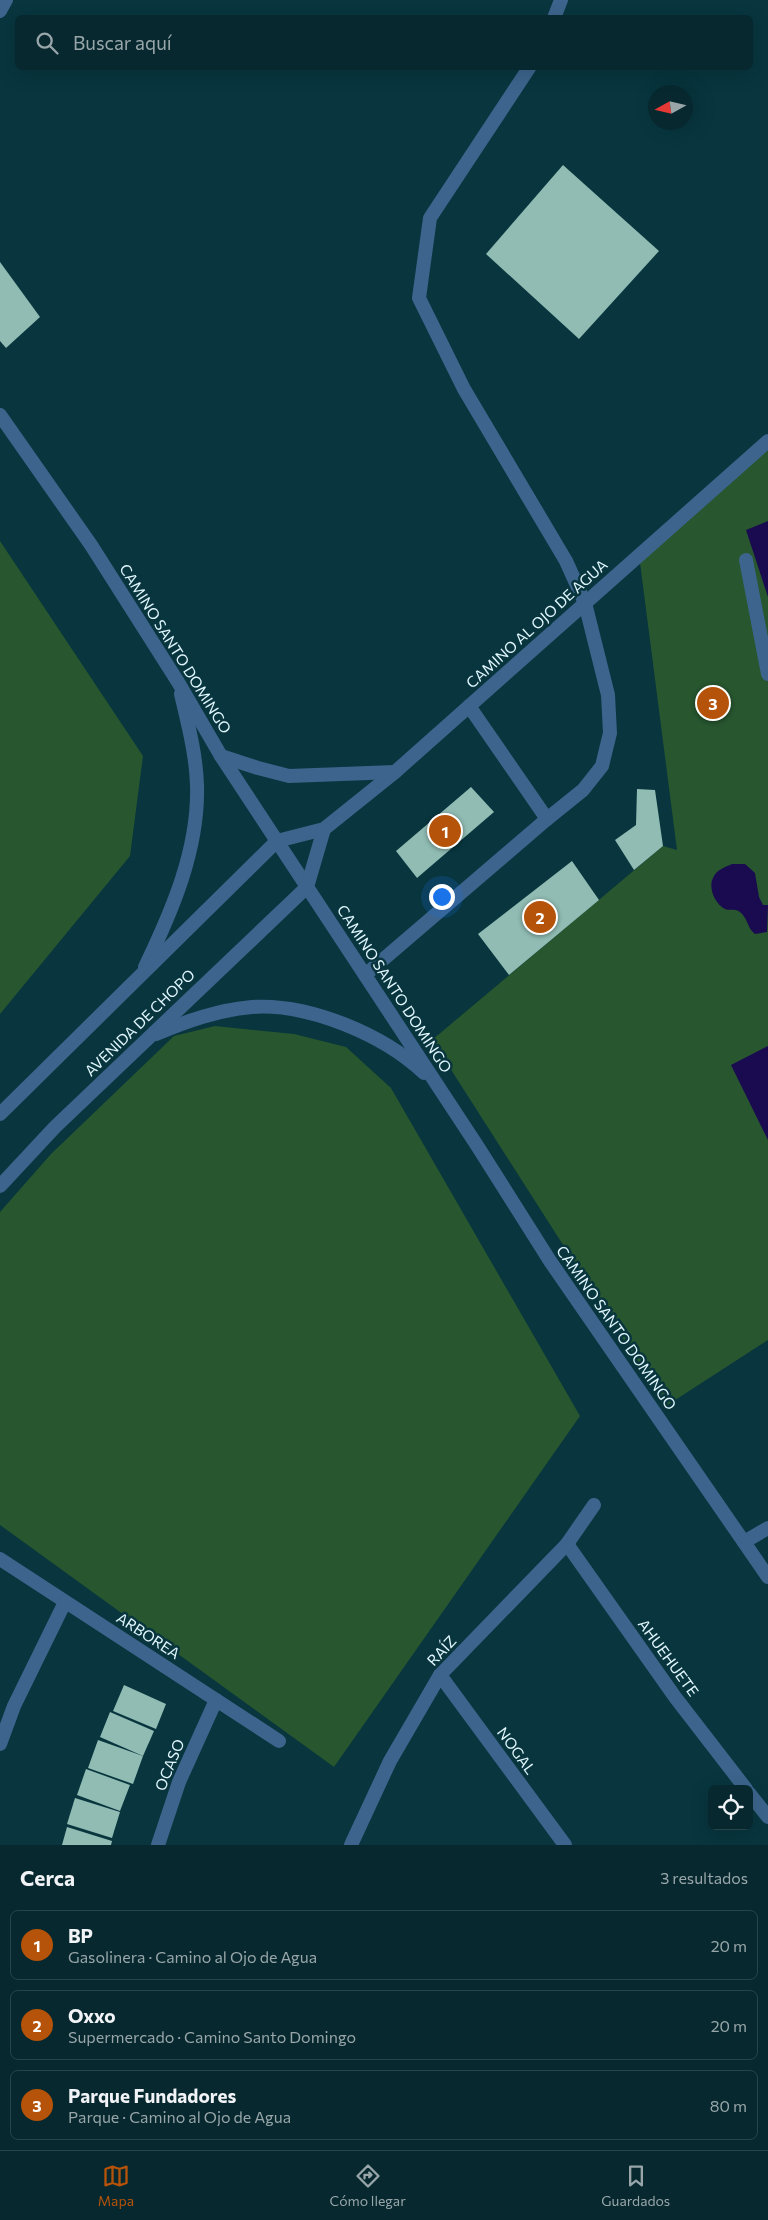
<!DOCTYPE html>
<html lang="es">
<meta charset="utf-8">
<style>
body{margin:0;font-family:Commissioner,sans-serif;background:#0f3036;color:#f1f3f6}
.controls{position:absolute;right:15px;bottom:15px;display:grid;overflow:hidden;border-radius:8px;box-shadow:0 5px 20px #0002}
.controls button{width:45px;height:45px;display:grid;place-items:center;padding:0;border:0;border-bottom:1px solid #27444a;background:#06282e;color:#f1f3f6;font:25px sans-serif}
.compass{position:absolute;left:648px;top:85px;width:45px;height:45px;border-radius:50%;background:#06282e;box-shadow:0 5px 20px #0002;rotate:262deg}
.you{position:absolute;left:441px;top:896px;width:18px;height:18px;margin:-12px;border:4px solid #fff;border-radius:50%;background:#1a73e8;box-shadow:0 0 0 8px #1a73e833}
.badge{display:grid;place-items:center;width:32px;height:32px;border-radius:50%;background:#b45309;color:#fff;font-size:16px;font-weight:700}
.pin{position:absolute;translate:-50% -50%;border:2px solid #fff;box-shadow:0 1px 5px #0006}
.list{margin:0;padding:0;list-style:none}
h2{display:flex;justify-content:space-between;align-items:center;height:65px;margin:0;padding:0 20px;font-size:21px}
h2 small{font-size:16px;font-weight:400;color:#98a6aa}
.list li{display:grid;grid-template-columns:32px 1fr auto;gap:15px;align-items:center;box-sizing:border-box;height:70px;margin:0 10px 10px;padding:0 10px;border:1px solid #27444a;border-radius:8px}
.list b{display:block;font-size:19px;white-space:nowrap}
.list p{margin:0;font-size:16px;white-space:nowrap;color:#98a6aa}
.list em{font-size:16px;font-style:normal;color:#98a6aa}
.icon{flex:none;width:28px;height:28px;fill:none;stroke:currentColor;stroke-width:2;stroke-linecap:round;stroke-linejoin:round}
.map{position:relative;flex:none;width:768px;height:1845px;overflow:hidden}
.search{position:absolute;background:#06282e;box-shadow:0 5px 20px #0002;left:15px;right:15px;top:15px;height:55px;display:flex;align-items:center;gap:12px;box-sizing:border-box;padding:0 18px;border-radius:8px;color:#98a6aa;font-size:19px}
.sheet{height:305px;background:#06282e}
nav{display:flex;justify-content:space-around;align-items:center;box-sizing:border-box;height:70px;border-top:1px solid #27444a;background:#06282e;font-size:14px;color:#98a6aa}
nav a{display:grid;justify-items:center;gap:2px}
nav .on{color:#b45309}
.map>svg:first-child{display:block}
.green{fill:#27562f}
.water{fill:#1a0a4f}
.building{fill:#90bcb3}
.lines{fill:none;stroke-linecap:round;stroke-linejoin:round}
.service{stroke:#3c648c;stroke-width:14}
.minor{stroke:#3c648c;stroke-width:14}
.tertiary{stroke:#3c648c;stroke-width:14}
.labels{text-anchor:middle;stroke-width:5;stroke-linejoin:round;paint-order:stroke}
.street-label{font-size:15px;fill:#e1f7fd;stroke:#08353e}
</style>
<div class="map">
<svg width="768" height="1845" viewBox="0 0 768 1845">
<rect width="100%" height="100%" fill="#08353e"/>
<!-- green -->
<g class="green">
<polygon points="768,436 768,1340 666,1406 432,1040 663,846 677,850 639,555"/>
<polygon points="0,541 143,756 130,856 0,1014"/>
<polygon points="215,1026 294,1034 346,1047 391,1088 580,1416 334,1767 0,1525 0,1212 51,1154 174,1036"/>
</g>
<!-- water -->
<g class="water">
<polygon points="768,521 768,597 746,530"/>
<path d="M 732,864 L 745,864 L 755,873 L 759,897 L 763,905 L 768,905 L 767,932 L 755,934 C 747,928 748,918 740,912 C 735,908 730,911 725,909 C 715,904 708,888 713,878 C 716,870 725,867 732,864 Z"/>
<polygon points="768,1046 768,1140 731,1065"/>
</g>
<!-- building -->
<g class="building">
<polygon points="563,165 659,251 579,339 486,254"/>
<polygon points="0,262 40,317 6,348 0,341"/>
<polygon points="471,787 494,812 417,878 396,851"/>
<polygon points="637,789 655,790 663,846 634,870 615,840 636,825"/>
<polygon points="572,861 599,900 509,975 478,934"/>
<polygon points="124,1685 166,1704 156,1729 113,1711"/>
<polygon points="110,1712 154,1731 143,1756 100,1737"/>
<polygon points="98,1740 143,1756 133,1784 88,1768"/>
<polygon points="86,1769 130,1785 120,1811 77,1795"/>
<polygon points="75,1798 120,1812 112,1838 67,1824"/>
<polygon points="67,1827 112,1841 111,1845 62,1845"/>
</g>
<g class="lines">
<!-- service -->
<g class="service">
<polyline points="0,11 6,0"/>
<polyline points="554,18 561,0"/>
<polyline points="529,68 430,218 419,298 464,389 566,561 585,603 608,695 610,733 602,766 583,790 547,819"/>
<polyline points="746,560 768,674"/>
<polyline points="365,975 547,819 469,706"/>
<polyline points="744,1542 768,1528"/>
</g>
<!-- minor -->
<g class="minor">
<polyline points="567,1544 675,1697 746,1789"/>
<polyline points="0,1559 279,1741"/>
<polyline points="440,1675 565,1845"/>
<polyline points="0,1744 14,1706 65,1602"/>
<polyline points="749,1793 768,1817"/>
<polyline points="158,1845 179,1782 216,1700"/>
<polyline points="351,1845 390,1761 440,1675 567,1544 594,1505"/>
</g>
<!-- tertiary -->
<g class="tertiary">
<polyline points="0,415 91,545 178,682 221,756 478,1147 550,1261 768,1577"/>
<polyline points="221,756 258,768 289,776 395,772"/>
<path d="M 145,967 C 172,911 199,849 197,785 C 196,754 188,724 181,694"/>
<path d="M 156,1034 C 187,1021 218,1010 252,1007 C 309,1003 384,1035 424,1073"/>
<polyline points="0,1114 277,841 324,829 395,772 768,441"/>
<polyline points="0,1186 55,1127 307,887 324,829"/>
</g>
</g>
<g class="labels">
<!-- street labels -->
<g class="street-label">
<text transform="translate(537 624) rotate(-42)" y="5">CAMINO AL OJO DE AGUA</text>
<text transform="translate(175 649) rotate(58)" y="5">CAMINO SANTO DOMINGO</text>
<text transform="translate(394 989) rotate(57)" y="5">CAMINO SANTO DOMINGO</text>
<text transform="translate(140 1023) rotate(-44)" y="5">AVENIDA DE CHOPO</text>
<text transform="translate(616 1328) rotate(55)" y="5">CAMINO SANTO DOMINGO</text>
<text transform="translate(148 1636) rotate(33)" y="5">ARBOREA</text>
<text transform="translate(442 1651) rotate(-47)" y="5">RAÍZ</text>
<text transform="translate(668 1658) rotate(54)" y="5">AHUEHUETE</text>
<text transform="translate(516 1751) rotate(54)" y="5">NOGAL</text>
<text transform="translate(170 1765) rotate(-68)" y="5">OCASO</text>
</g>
</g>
</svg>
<div class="controls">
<button><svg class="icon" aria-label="locate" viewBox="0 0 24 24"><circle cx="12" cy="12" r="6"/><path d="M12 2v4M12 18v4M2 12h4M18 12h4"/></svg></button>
</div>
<svg class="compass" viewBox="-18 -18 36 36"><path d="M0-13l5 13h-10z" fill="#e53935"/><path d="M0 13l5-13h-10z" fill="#98a6aa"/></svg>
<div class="you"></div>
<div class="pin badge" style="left:445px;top:831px">1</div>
<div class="pin badge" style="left:540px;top:917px">2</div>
<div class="pin badge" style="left:713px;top:703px">3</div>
<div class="search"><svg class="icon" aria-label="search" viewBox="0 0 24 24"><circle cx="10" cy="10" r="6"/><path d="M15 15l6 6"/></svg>Buscar aquí</div>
</div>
<section class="sheet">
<h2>Cerca<small>3 resultados</small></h2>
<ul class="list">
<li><span class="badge">1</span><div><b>BP</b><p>Gasolinera · Camino al Ojo de Agua</p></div><em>20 m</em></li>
<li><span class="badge">2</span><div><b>Oxxo</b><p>Supermercado · Camino Santo Domingo</p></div><em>20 m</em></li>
<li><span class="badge">3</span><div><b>Parque Fundadores</b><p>Parque · Camino al Ojo de Agua</p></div><em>80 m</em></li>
</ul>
</section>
<nav>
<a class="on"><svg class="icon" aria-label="map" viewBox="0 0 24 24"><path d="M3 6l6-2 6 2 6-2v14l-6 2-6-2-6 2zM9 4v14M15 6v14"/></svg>Mapa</a>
<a><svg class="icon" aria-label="directions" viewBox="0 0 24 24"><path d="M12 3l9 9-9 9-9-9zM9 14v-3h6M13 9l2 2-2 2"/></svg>Cómo llegar</a>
<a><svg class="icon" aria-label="saved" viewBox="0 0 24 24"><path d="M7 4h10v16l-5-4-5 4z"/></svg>Guardados</a>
</nav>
